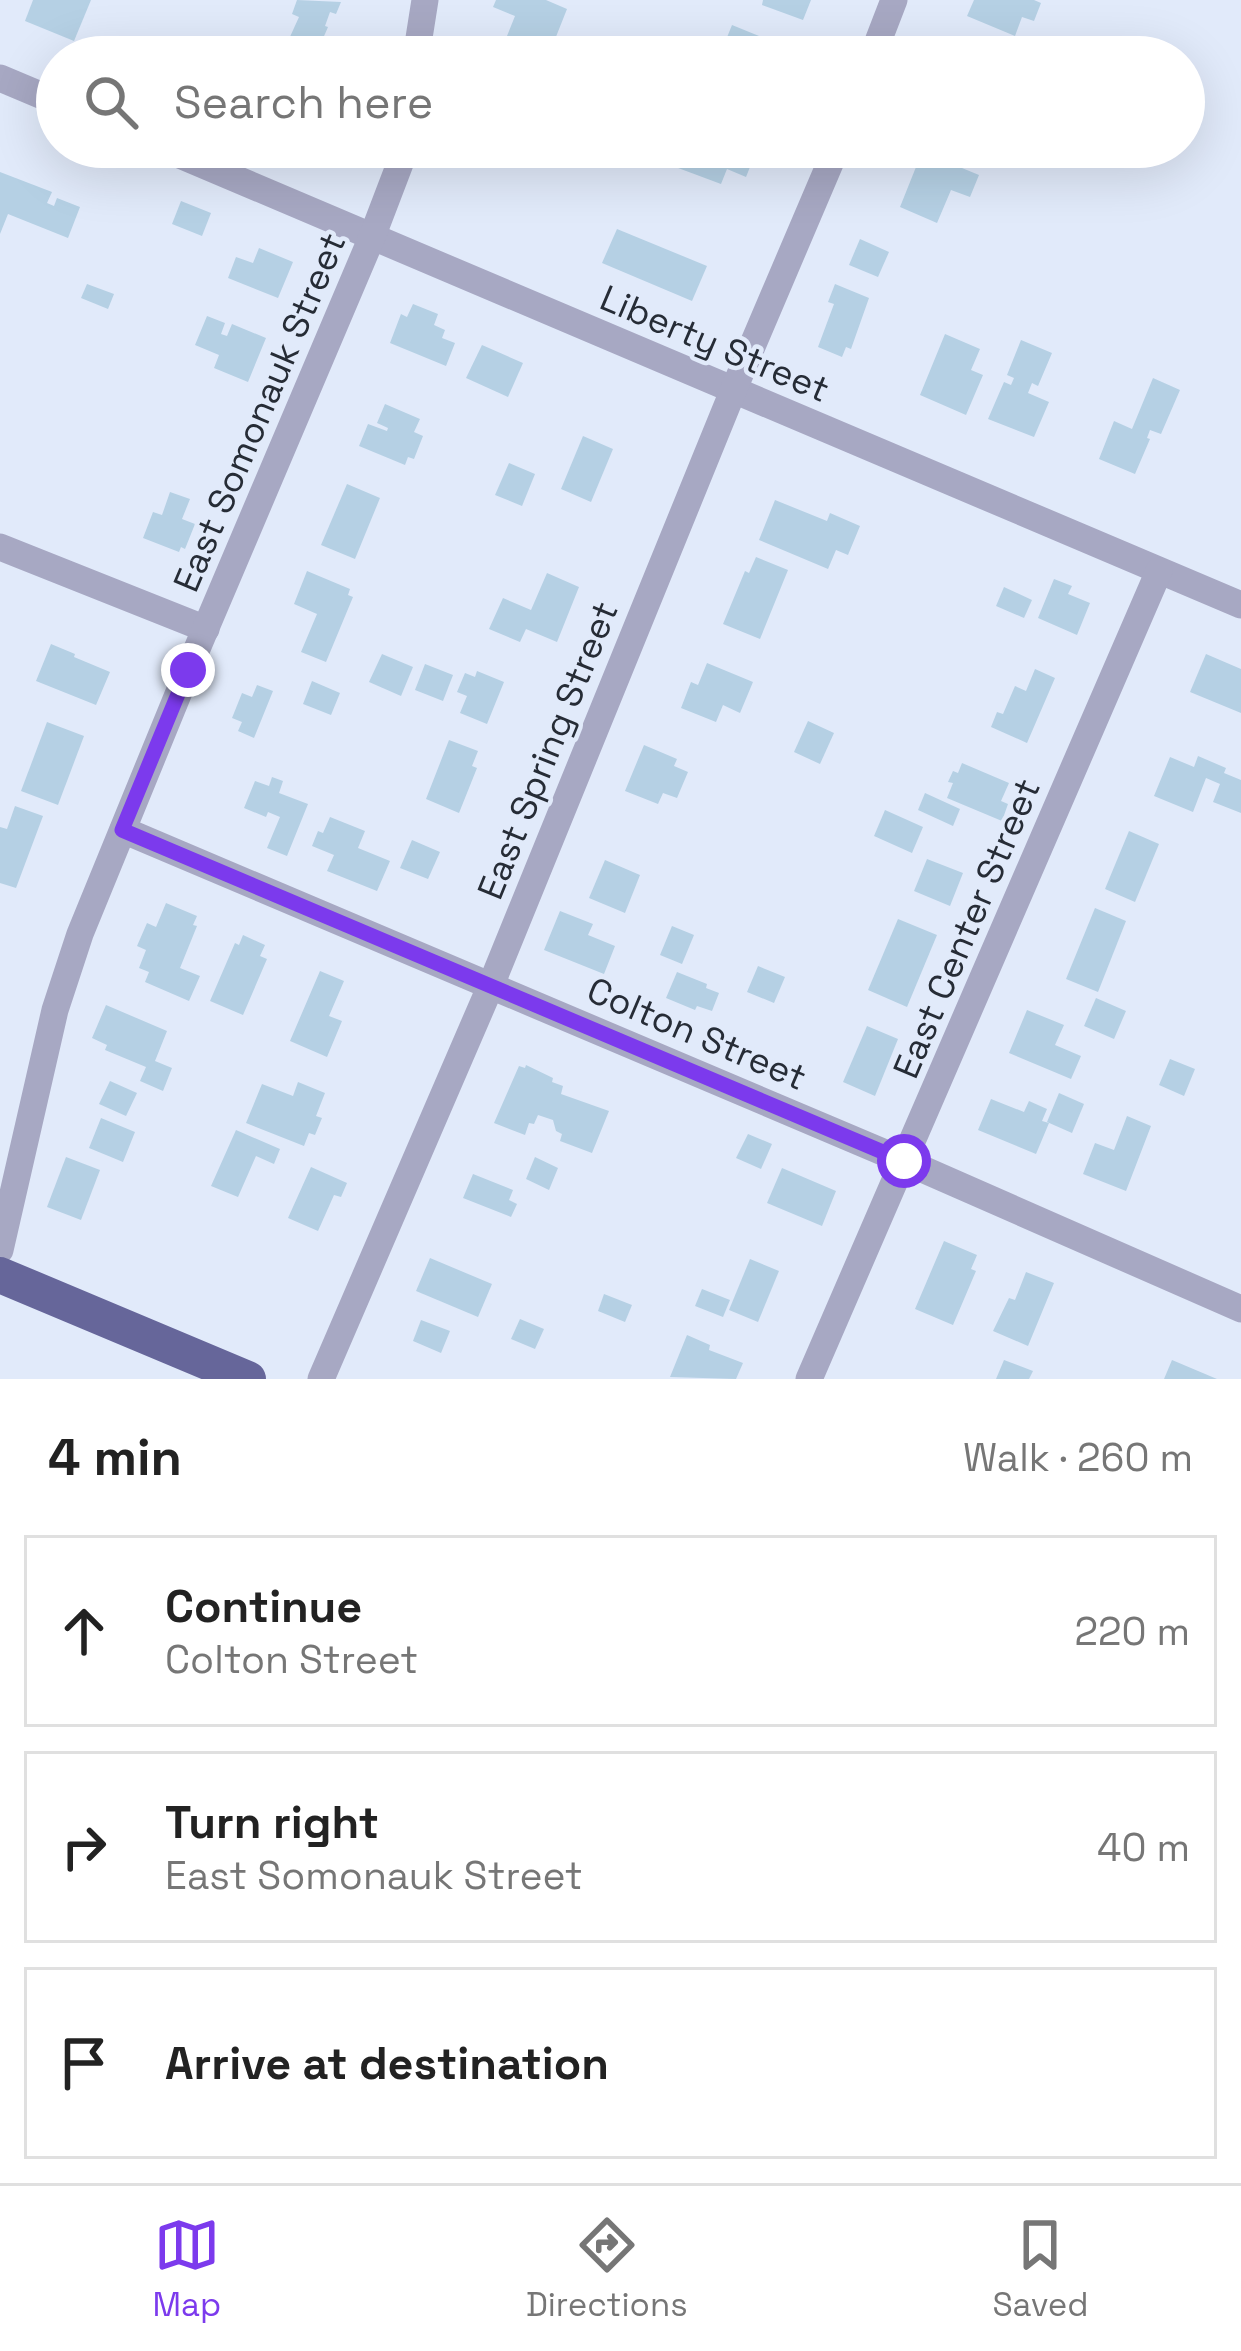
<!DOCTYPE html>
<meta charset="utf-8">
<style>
body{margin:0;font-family:"Space Grotesk",sans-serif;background:#f2f2f2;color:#222}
.stop{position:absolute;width:36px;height:36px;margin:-27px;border:9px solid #7c3aed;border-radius:50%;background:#fff}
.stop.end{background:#7c3aed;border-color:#fff;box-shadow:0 3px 12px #0008}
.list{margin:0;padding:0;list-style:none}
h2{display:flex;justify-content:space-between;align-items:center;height:156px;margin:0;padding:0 48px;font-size:51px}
h2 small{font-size:39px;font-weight:400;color:#767676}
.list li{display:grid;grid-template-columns:78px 1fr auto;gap:36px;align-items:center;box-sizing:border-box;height:192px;margin:0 24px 24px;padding:0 24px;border:3px solid #e0e0e0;border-radius:0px}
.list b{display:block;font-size:45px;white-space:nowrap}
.list p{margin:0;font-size:39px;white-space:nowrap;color:#767676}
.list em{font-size:39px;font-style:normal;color:#767676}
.icon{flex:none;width:66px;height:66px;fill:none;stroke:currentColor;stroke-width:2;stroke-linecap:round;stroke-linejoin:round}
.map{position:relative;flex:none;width:1241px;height:1379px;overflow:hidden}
.search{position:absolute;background:#fff;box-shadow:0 12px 48px #0002;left:36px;right:36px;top:36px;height:132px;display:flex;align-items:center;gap:30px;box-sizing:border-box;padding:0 42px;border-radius:66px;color:#767676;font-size:45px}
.sheet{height:804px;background:#fff}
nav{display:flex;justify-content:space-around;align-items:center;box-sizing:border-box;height:168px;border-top:3px solid #e0e0e0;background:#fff;font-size:33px;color:#767676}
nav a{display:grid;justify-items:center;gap:6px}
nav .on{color:#7c3aed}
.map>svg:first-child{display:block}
.building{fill:#b5d0e4}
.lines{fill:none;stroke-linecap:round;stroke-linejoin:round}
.minor{stroke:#a7a8c3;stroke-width:27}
.trunk{stroke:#66669a;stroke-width:36}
.route{stroke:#7c3aed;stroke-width:15}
.labels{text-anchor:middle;stroke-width:9;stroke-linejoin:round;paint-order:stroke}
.street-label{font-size:36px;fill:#262c36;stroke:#e1eafa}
</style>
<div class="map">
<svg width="1241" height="1379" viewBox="0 0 1241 1379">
<rect width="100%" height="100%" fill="#e1eafa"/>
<!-- building -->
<g class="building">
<polygon points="33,0 91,0 74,41 25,21"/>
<polygon points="297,0 341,2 336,14 330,12 325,26 328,27 318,50 289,39 299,17 292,14"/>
<polygon points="496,0 546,0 567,9 548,57 501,57 494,54 500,39 505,41 515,16 493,7"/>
<polygon points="763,0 811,0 803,20 762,5"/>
<polygon points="974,0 1034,0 1041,3 1034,21 1022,17 1015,36 967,16"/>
<polygon points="732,25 794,50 791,57 719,57"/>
<polygon points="475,147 519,147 517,162 473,156"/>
<polygon points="668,147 758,147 746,177 727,169 721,184 662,162"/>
<polygon points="924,147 955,147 968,152 962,168 979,175 970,197 951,190 937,223 900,207"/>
<polygon points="0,172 52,192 47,203 54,206 57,198 80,207 68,238 8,214 0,234"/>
<polygon points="181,201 211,213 202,236 172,224"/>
<polygon points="617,229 707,266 692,301 602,263"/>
<polygon points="860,239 889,252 878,277 849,265"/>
<polygon points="259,248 293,262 278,298 228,278 236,257 253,263"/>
<polygon points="87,284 114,294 108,309 81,298"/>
<polygon points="835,284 869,298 851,349 846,347 842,357 818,347 834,304 828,302"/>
<polygon points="413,304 438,314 434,325 445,330 442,338 455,343 446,366 390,343 401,314 407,317"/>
<polygon points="207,316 225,323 221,334 227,336 232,324 266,338 248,382 214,368 219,355 195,345"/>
<polygon points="945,334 980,349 971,370 983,375 966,415 920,395"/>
<polygon points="1021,340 1052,353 1038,386 1032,383 1028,393 1049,402 1034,437 988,419 1004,382 1011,385 1014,378 1007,375"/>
<polygon points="482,345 523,363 508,397 466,378"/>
<polygon points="1153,378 1180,390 1161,434 1150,430 1147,438 1150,439 1135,474 1099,459 1114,421 1132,429"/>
<polygon points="385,404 420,419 414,432 423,436 414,459 408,457 405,465 359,446 368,424 387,431 388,428 377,423"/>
<polygon points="583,436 613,449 591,502 561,489"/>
<polygon points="509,463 535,474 522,506 495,495"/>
<polygon points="347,484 380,498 355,559 321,545"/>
<polygon points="170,492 190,499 182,519 195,524 185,549 181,547 179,552 143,538 153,512 162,515"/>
<polygon points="775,500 827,521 830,513 860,526 848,555 836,550 828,569 759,540"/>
<polygon points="756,557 788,570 760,639 723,624 745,571 749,573"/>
<polygon points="307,571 350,589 348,595 353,597 326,662 301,652 317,614 294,604"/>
<polygon points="547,573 579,587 557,642 526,629 520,642 489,629 503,598 531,610"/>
<polygon points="1054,579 1072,586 1068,594 1090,603 1077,635 1038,618"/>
<polygon points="1004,587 1032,600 1024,618 996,606"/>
<polygon points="51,644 75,654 74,657 110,672 96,705 36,681"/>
<polygon points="382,654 413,667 401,696 369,682"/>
<polygon points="1206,654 1241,669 1241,713 1190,692"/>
<polygon points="707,663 753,682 740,713 723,705 716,722 681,708 691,682 698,685"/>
<polygon points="425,664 453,675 443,701 415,690"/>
<polygon points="1035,669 1055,678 1027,743 991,727 997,712 1003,714 1015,686 1026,691"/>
<polygon points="477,671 504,682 487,724 460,713 467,696 457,692 465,673 475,677"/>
<polygon points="312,681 340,693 331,715 303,704"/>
<polygon points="257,685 273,691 254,738 238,731 242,722 232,718 242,693 252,697"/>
<polygon points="808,721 834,733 820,764 794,752"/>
<polygon points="47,722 84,736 58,805 21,791"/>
<polygon points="449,740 478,751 472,766 477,768 459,813 426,799"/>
<polygon points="644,745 677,759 674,766 688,772 677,798 663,793 658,804 625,791"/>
<polygon points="1198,756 1226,768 1224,773 1241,780 1241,813 1213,802 1220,784 1206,778 1193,812 1154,796 1170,757 1194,767"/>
<polygon points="962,763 1009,783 1001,801 1008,804 1002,821 947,798 953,783 948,782 953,771 958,773"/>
<polygon points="272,777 283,781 279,793 308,804 287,856 267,848 280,817 268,812 266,817 244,808 255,781 269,786"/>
<polygon points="925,793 960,809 953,826 918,810"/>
<polygon points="15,806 43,816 16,888 0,883 0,827 7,829"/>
<polygon points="885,810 923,827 912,853 874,836"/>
<polygon points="330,817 365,831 358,848 390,861 377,891 327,871 334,855 312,846 318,831 323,833"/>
<polygon points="1129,831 1159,844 1135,902 1105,889"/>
<polygon points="412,840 440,852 428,879 400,868"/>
<polygon points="927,859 963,873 950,906 914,891"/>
<polygon points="605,860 640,875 625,913 589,898"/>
<polygon points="166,903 197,916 193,925 197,926 180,968 200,976 189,1001 145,982 149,972 139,968 146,950 137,946 147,923 156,927"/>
<polygon points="1095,908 1126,921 1098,992 1066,979"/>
<polygon points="560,911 593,924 588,935 615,946 604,974 544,950"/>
<polygon points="898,919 937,935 907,1007 868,990"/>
<polygon points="672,926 694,935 682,964 660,955"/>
<polygon points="243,935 265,945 260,956 267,959 243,1015 210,1001 235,943 239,945"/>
<polygon points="758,966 785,977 774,1003 747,992"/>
<polygon points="320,971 344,981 329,1016 342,1021 327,1057 290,1041"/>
<polygon points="677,972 707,984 706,988 719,993 712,1011 697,1006 695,1010 666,998"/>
<polygon points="1096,998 1126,1011 1114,1039 1084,1026"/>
<polygon points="106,1005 167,1031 155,1061 172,1068 163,1091 140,1081 146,1067 105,1050 107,1045 92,1038"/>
<polygon points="1027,1010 1064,1025 1055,1045 1081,1056 1071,1079 1009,1053"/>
<polygon points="867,1026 898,1039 875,1096 843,1082"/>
<polygon points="1170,1059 1195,1069 1184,1096 1159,1085"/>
<polygon points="526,1065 553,1078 552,1082 563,1086 561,1094 609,1111 592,1153 560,1141 562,1134 556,1131 553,1120 538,1115 534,1124 529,1123 525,1135 494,1123 519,1066 525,1068"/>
<polygon points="110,1081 137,1093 126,1116 99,1104"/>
<polygon points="298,1082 325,1093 316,1116 322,1118 315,1135 309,1133 304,1146 246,1123 262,1084 293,1096"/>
<polygon points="1059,1093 1084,1104 1072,1133 1047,1122"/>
<polygon points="991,1099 1024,1112 1029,1101 1047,1109 1042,1121 1049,1123 1036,1154 978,1130"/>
<polygon points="1127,1116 1151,1126 1126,1191 1083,1174 1095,1143 1114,1150"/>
<polygon points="101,1118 135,1132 123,1162 89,1148"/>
<polygon points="236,1130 280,1149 274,1164 256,1156 238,1197 211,1186"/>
<polygon points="748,1134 772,1144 761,1169 736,1158"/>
<polygon points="66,1157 100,1170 81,1220 47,1207"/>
<polygon points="535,1157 558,1168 549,1190 526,1179"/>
<polygon points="311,1167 347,1183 341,1197 334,1195 318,1231 288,1218"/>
<polygon points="782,1168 836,1191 822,1226 767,1203"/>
<polygon points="473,1174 513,1190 509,1200 517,1204 511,1217 463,1198"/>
<polygon points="944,1241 977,1255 971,1269 976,1271 953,1325 915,1309"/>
<polygon points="430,1258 492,1284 478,1317 416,1291"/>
<polygon points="750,1259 779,1271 758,1322 729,1310"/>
<polygon points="1026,1272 1054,1283 1028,1346 993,1331 1009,1298 1015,1300"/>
<polygon points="702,1289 730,1300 723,1317 695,1306"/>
<polygon points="604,1294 632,1305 625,1322 598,1311"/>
<polygon points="520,1319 544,1329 535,1349 511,1339"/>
<polygon points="421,1320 450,1331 441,1353 413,1341"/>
<polygon points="687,1335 710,1345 709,1350 743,1363 736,1379 670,1377"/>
<polygon points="1004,1360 1033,1371 1029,1379 996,1379"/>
<polygon points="1172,1360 1217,1379 1164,1379"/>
</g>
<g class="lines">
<!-- minor -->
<g class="minor">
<polyline points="416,57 425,0"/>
<polyline points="872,57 894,0"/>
<polyline points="0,78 57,102"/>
<polyline points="161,147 1241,605"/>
<polyline points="0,547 206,629"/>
<polyline points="123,830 904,1161 1241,1309"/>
<polyline points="0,1250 55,1010 80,934 188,670 372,237 401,161 403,147"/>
<polyline points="321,1379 491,985 733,391 837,147"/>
<polyline points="809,1379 1159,571"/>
</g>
<!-- trunk -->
<polyline class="trunk" points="0,1275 248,1379"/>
</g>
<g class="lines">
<!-- route -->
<polyline class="route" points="188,670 122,830 904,1161"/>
</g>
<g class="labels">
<!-- street labels -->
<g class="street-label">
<text transform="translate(715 343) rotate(23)" y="13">Liberty Street</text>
<text transform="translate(259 412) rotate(-67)" y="13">East Somonauk Street</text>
<text transform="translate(547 750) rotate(-68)" y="13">East Spring Street</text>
<text transform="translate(966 928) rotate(-67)" y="13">East Center Street</text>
<text transform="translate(697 1033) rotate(23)" y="13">Colton Street</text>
</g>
</g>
</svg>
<div class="stop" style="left:904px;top:1161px"></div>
<div class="stop end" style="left:188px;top:670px"></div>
<div class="search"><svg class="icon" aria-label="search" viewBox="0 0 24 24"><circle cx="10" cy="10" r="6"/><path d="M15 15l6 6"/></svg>Search here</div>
</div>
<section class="sheet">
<h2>4 min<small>Walk · 260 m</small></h2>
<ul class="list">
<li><svg class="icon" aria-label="ahead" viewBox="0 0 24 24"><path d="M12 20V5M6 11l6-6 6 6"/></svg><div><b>Continue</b><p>Colton Street</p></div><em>220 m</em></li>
<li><svg class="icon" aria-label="right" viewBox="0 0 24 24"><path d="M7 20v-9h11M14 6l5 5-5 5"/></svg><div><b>Turn right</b><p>East Somonauk Street</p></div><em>40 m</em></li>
<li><svg class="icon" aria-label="arrive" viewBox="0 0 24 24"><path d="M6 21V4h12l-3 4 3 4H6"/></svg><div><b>Arrive at destination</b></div></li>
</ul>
</section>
<nav>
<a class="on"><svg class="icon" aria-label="map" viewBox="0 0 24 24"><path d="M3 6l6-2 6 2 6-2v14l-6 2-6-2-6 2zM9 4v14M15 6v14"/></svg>Map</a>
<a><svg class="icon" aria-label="directions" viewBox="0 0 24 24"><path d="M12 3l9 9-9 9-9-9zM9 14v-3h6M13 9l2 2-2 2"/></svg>Directions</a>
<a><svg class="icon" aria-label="saved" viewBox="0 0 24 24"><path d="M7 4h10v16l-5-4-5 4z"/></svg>Saved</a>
</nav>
